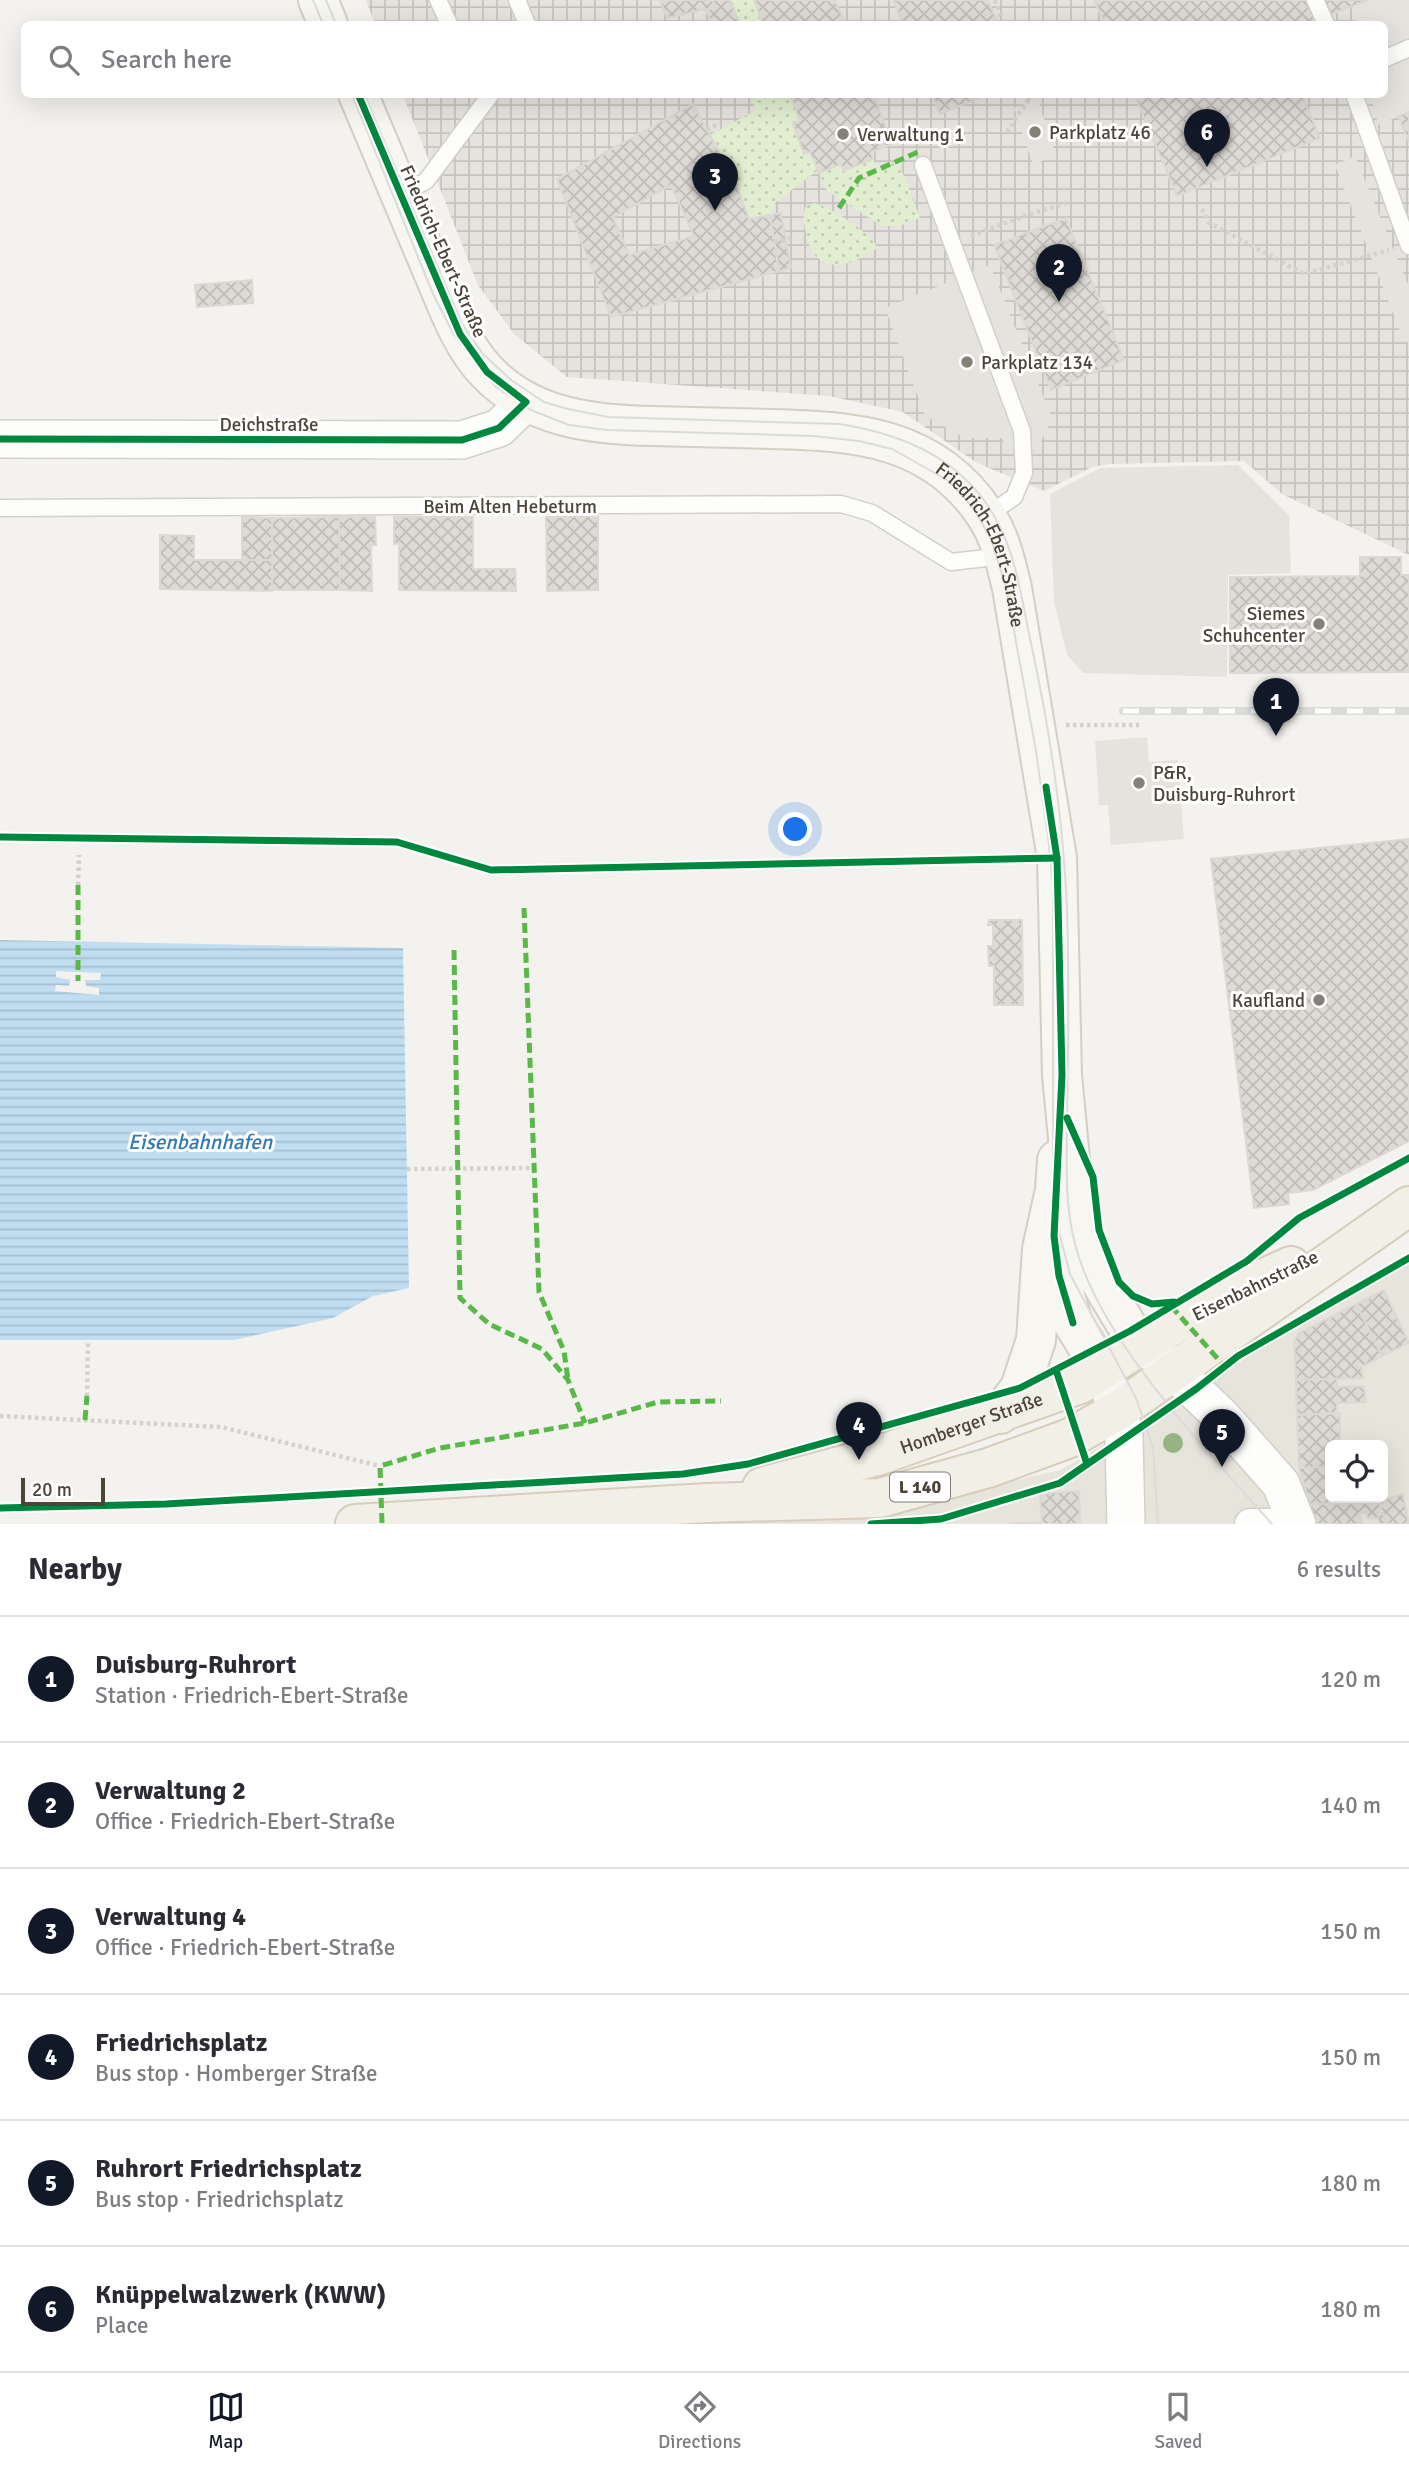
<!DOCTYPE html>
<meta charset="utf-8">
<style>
body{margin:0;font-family:Signika,sans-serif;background:#f2f2f3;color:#2b2b33}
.controls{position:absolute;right:21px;bottom:21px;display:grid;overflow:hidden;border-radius:10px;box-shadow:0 7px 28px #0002}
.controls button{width:63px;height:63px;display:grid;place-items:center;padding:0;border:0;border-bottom:2px solid #e1e1e2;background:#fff;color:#2b2b33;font:35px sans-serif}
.scale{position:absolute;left:21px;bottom:18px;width:84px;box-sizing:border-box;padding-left:7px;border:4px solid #4b4439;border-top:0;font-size:19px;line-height:24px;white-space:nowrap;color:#4b4439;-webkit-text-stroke:5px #fff;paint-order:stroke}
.you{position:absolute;left:796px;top:830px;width:24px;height:24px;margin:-18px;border:5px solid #fff;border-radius:50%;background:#1a73e8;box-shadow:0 0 0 10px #1a73e833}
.badge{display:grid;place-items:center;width:46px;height:46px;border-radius:50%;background:#111827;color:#fff;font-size:23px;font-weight:700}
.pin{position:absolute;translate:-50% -58px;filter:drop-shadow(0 2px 4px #0008)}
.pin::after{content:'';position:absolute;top:37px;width:24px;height:21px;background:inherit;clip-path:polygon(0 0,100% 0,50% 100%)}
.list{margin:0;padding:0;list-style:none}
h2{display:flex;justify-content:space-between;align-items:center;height:91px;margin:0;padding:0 28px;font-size:30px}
h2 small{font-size:23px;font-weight:400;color:#7c7c81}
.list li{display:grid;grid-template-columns:46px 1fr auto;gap:21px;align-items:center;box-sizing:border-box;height:126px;padding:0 28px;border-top:2px solid #e1e1e2}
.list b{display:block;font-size:26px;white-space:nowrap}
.list p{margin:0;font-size:23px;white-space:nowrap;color:#7c7c81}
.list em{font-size:23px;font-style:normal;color:#7c7c81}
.icon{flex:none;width:38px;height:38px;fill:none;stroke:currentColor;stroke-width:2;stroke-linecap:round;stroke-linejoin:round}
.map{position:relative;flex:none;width:1409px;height:1524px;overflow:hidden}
.search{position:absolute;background:#fff;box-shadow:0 7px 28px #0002;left:21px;right:21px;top:21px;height:77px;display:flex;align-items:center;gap:18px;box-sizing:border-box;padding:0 24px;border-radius:10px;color:#7c7c81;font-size:26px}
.sheet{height:847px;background:#fff}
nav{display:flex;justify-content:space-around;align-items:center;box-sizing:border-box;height:98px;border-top:2px solid #e1e1e2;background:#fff;font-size:19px;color:#7c7c81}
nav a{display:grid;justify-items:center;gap:4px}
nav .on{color:#111827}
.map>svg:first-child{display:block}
.residential{fill:#e7e4dc;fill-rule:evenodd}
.industrial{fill:url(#industrial-grid)}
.grass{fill:url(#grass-dots)}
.parking{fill:#e6e3df}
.water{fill:url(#water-rules)}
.pier{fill:#f4f2ee}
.building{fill:url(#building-cross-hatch);stroke:#dcd9d4;stroke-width:2;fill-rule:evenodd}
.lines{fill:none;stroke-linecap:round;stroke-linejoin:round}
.service-casing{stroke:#d2d0cb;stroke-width:19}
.minor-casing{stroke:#d2d0cb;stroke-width:33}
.tertiary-casing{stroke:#d2d0cb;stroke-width:40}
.secondary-casing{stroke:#d3cfc5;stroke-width:42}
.primary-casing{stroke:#d6cebb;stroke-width:42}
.path{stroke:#d3d2cc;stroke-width:4.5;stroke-dasharray:3.5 3.5;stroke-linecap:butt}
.service{stroke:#fdfdfc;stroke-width:16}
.minor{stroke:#fdfdfc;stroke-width:30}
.tertiary{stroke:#fdfdfc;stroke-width:37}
.secondary{stroke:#f7f6f1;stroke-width:38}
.primary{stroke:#f2efe6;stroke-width:38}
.tram{stroke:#dbdbda;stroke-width:2}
.rail-casing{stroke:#dbdbda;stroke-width:8}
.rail{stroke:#fff;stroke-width:5;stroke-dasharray:16;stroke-linecap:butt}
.quiet{stroke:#58b947;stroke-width:5;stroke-dasharray:10 5;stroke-linecap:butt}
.cycleway-casing{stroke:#fff;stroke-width:11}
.cycleway{stroke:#00873e;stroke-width:7}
.tree{fill:#96b382}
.poi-dot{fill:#868178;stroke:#fff;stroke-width:2.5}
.labels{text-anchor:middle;stroke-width:6;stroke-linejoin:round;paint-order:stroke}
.shield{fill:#fff;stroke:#817c74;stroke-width:2}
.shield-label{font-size:18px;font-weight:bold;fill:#4b4439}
.poi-label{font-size:19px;fill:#4b4439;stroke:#fff;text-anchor:start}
.street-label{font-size:19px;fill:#4b4439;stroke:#fff}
.water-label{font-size:21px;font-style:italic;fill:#2e7ab2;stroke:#fff}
</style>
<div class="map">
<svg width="1409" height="1524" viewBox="0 0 1409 1524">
<defs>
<pattern id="industrial-grid" width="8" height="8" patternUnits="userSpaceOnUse" patternTransform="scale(1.75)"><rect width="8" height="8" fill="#e6e2de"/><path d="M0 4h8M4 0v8" fill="none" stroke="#c7c3bf"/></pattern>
<pattern id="grass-dots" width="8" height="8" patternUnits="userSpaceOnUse" patternTransform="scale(1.75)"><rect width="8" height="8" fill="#e1eecf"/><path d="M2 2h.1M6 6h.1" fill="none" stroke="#c3cdb2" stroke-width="1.8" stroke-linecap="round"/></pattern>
<pattern id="water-rules" width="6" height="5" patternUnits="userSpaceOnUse" patternTransform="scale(1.75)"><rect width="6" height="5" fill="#c0ddf1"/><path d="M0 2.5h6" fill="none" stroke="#a6bfcf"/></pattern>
<pattern id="building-cross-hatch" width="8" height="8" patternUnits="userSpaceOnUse" patternTransform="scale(1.75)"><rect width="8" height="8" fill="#dedbd6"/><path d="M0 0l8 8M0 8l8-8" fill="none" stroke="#c0bdb8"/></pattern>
</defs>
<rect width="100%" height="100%" fill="#f4f2ee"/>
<!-- residential -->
<path class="residential" d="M 1409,1257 L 1409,1524 L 649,1524 L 893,1507 L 1061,1470 ZM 1330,1445 L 1383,1445 L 1383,1498 L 1330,1498 Z"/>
<!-- industrial -->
<polygon class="industrial" points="366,0 1409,0 1409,555 1282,494 1244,461 1110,464 1092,467 1044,491 977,463 903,412 829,396 567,377 514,334 478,285 403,95 1384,94 1384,24 375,24"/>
<!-- grass -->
<g class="grass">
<polygon points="730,0 754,0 763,24 740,24"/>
<polygon points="750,95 790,95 800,121 793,124 818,170 776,202 770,215 749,219 736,183 710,135 756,110"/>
<polygon points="873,159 879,169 898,161 920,218 899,226 882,226 827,191 819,173 841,164 843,171"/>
<path d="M 814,203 C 827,205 877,237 877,248 C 848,270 813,275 806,233 C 804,223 802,216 806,206 Z"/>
</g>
<!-- parking -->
<g class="parking">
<polygon points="1368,0 1409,0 1409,112 1378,125 1371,95 1384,94 1384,24 1356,24 1352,6"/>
<polygon points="1038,100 1056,156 1033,164 1014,108"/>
<polygon points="1355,156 1409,287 1409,345 1401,333 1335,165"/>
<polygon points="990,265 1052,418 1037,450 1024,454 1005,454 1003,438 965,438 925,416 885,308"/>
<polygon points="1238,465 1289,515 1291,573 1228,575 1227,677 1083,673 1067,655 1054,602 1050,494 1100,468"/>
<polygon points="1147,737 1149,762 1178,760 1184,839 1111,845 1108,805 1099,805 1095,741"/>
</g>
<!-- water -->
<polygon class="water" points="0,940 403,948 409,1288 373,1296 333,1318 234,1340 0,1340"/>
<!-- pier -->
<polygon class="pier" points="56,971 101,973 100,980 85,980 86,986 99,988 99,995 55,991 56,985 69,986 70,980 56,977"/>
<!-- building -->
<g class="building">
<polygon points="660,0 712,0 715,7 667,18"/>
<polygon points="712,0 730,0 740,24 712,24 706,11 715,7"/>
<polygon points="754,0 835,0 845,24 763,24"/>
<polygon points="893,0 988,0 998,24 903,24"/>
<polygon points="1094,0 1368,0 1307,24 1105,24"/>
<polygon points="790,94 873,94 893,144 871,152 873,159 843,171 841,164 819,173 810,152 804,154 793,124 800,121"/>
<polygon points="932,94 988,94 940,114"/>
<polygon points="1134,94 1302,94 1320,138 1177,196"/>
<path d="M 693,104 L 736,183 L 749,219 L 770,215 L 779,271 L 611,317 L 557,179 ZM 671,185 L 694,236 L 629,255 L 613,217 Z"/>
<polygon points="1409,112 1409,142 1398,116"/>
<polygon points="781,213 791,268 779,271 770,215"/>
<polygon points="1066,218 1124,360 1051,390 994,245"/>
<polygon points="252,280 253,303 197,307 195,285"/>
<polygon points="598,516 598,590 547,591 546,517"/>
<polygon points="242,517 272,518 272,560 242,560"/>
<polygon points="339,517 340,590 272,590 272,518"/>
<polygon points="339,517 375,517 376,545 371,545 372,591 340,590"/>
<polygon points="394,517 473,517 473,569 515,569 516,591 399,590 399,543 394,544"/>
<polygon points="160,535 194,536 194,560 272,560 272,591 160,589"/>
<polygon points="1360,557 1401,557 1401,575 1409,575 1409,672 1230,673 1230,577 1360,576"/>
<polygon points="1409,839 1409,1141 1313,1190 1288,1193 1289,1204 1254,1208 1211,859"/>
<polygon points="989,920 1022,920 1023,1005 994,1005 994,966 989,966 988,946 993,946 993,925 988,925"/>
<polygon points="1384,1290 1409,1343 1382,1356 1356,1304"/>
<polygon points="1356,1304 1382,1356 1361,1367 1363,1378 1296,1380 1294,1342 1299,1333"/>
<polygon points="1337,1379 1337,1387 1364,1386 1366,1402 1337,1403 1337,1413 1297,1415 1296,1380"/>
<polygon points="1340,1413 1340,1445 1330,1445 1330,1467 1299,1468 1297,1415"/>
<polygon points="1330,1467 1330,1498 1378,1498 1379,1503 1310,1504 1299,1468"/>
<polygon points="1079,1491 1080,1524 1010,1524 1042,1522 1040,1494"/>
<polygon points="1403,1494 1409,1524 1387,1524 1379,1501"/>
<polygon points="1379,1503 1387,1524 1379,1524 1378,1518 1368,1518 1366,1512 1359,1513 1362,1524 1317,1524 1310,1504"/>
</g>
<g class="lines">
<!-- service casing -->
<g class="service-casing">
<g id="service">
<polyline points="438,0 449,24"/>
<polyline points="517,0 527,24"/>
<polyline points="1315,0 1326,24"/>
<polyline points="1384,59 1409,48"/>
<polyline points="1354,94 1409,246"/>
<polyline points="923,165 1022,431 1024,473 1014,497 986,516"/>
<polyline points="400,195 426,181 491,94"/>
<polyline points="0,508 841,504 872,513 951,562 1004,556"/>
</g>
</g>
<!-- minor casing -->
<g class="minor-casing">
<polyline id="minor" points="1250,1524 1272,1524"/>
</g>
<!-- tertiary casing -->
<g class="tertiary-casing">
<g id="tertiary">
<polyline points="0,439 462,440 499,428 526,402"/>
<polyline points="1174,1371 1221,1416 1281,1484 1297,1524"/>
<polyline points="1119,1410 1124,1438 1126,1524"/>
</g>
</g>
<!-- secondary casing -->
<g class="secondary-casing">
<g id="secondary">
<polyline points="318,0 328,24"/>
<path id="s1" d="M 358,94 C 382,151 406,208 430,265 C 446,301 459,343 487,372 C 531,418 593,425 653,426 C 692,427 731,428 770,429 C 855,431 933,436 985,514 C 1000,536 1006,563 1012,588 L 1057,858 L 1062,1075 L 1073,1191 L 1080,1231 L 1093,1269 L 1130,1331 L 1174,1371"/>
<polyline points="1055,1248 1059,1276 1073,1323 1102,1371 1119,1410"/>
<polyline points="1000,1414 1020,1388 1036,1340 1042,1249 1055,1190 1057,1160"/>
</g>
</g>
<!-- primary casing -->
<g class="primary-casing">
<g id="primary">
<path id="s2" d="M 762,1487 L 877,1456 L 1080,1384 L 1207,1304 L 1291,1266"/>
<polyline points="355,1524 707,1503 880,1498 988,1468 1070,1438 1119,1410 1409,1206"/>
</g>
</g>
<!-- path -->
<g class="path">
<polyline points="995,0 1004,24"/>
<polyline points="707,130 720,123"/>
<polyline points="1007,132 1032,94"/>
<polyline points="1202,209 1208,222 1304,274 1389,250"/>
<polyline points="971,236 1027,215 1070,202"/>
<polyline points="774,242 792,238"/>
<polyline points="1066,725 1139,725"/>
<polyline points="78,885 79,855"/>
<polyline points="407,1169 534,1168"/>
<polyline points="87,1396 88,1341"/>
<polyline points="0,1416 221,1427 380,1466"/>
</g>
<!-- service -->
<use href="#service" class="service"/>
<!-- minor -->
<use href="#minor" class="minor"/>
<!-- tertiary -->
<use href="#tertiary" class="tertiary"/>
<!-- secondary -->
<use href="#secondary" class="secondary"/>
<!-- primary -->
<use href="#primary" class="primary"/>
<!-- tram -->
<g class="tram">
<polyline points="313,0 323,24"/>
<polyline points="326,0 336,24"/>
<polyline points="352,94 433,294 454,335 496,387 531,410 569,425 607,430 813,436 859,441 892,449 949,481 974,509 991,539 1006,587 1036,751 1048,837 1053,885 1053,1173 1060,1236 1070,1274 1136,1398 1145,1424 1153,1448 1158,1524"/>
<path d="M 364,94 L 462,324 L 483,354 L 511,380 L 544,402 L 568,409 L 608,417 L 839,424 C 905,434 968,462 999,525 C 1018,562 1023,608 1032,648 C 1054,750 1068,853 1068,958 C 1069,1011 1068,1064 1067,1117 C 1067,1160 1064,1202 1075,1244 C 1100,1341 1206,1449 1272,1524"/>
</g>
<!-- rail casing -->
<g class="rail-casing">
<polyline id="rail" points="1123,711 1409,711"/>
</g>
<!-- rail -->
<use href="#rail" class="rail"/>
<!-- quiet -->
<g class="quiet">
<polyline points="839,208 859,178 918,152"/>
<polyline points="78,885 78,981"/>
<polyline points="524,908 539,1292 564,1351 568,1380"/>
<polyline points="454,950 460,1298 489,1324 542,1349 568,1380 585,1423"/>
<polyline points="1171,1306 1225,1367"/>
<polyline points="85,1420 87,1396"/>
<polyline points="382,1523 380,1466 440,1448 585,1423 658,1402 721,1401"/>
</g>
<!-- cycleway casing -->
<g class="cycleway-casing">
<g id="cycleway">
<polyline points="0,439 462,440 499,428 526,402 487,372 460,334 358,94"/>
<polyline points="1046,787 1057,858 1062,1075 1054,1236 1059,1276 1073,1323"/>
<polyline points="0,837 397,842 491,870 1057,858"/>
<polyline points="1067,1118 1093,1177 1099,1230 1119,1282 1133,1296 1152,1304 1174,1302"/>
<polyline points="1056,1370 1087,1464"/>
<polyline points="0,1508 166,1504 683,1474 748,1464 1020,1388 1130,1331 1247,1261 1299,1218 1409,1158"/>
<polyline points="871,1524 941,1519 1060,1483 1196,1389 1238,1356 1409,1258"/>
</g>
</g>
<!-- cycleway -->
<use href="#cycleway" class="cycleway"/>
</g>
<!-- trees -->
<circle class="tree" cx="1173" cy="1443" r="10"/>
<!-- markers -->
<g class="poi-dot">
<circle cx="1035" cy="132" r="7"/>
<circle cx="843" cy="134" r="7"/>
<circle cx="967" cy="362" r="7"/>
<circle cx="1319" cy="624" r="7"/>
<circle cx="1139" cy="783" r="7"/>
<circle cx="1319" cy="1000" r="7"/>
</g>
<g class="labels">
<!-- shield labels -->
<rect class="shield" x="890" y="1472.5" width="60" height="29" rx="5"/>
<g class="shield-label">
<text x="920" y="1493">L 140</text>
</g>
<!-- poi labels -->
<g class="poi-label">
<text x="1049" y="139">Parkplatz 46</text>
<text x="857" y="141">Verwaltung 1</text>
<text x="981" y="369">Parkplatz 134</text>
<text x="1305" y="620" text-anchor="end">Siemes<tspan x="1305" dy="22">Schuhcenter</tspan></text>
<text x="1153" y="779">P&amp;R,<tspan x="1153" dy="22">Duisburg-Ruhrort</tspan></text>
<text x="1305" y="1007" text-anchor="end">Kaufland</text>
</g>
<!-- street labels -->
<g class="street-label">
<text transform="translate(444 251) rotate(66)" y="7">Friedrich-Ebert-Straße</text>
<text x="269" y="431">Deichstraße</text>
<text x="510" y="513">Beim Alten Hebeturm</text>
<text dy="7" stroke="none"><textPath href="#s1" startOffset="872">Friedrich-Ebert-Straße</textPath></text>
<text transform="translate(1255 1285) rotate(-26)" y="7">Eisenbahnstraße</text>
<text dy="7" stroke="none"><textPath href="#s2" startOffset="219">Homberger Straße</textPath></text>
</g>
<!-- water labels -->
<g class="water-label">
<text x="200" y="1149">Eisenbahnhafen</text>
</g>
</g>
</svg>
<div class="controls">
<button><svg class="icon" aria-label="locate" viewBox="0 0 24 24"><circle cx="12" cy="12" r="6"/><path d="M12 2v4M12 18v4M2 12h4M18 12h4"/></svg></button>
</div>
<div class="scale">20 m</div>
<div class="you"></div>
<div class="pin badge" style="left:1276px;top:736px">1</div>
<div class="pin badge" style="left:1059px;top:302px">2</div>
<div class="pin badge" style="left:715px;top:211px">3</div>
<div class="pin badge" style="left:859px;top:1460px">4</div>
<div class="pin badge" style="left:1222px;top:1467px">5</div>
<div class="pin badge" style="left:1207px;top:167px">6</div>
<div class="search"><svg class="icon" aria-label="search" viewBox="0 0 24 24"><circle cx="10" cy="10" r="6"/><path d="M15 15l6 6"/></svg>Search here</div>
</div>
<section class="sheet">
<h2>Nearby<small>6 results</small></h2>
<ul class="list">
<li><span class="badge">1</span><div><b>Duisburg-Ruhrort</b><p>Station · Friedrich-Ebert-Straße</p></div><em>120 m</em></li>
<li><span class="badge">2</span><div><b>Verwaltung 2</b><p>Office · Friedrich-Ebert-Straße</p></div><em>140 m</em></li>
<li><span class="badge">3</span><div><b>Verwaltung 4</b><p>Office · Friedrich-Ebert-Straße</p></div><em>150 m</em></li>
<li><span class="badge">4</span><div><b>Friedrichsplatz</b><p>Bus stop · Homberger Straße</p></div><em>150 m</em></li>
<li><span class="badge">5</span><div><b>Ruhrort Friedrichsplatz</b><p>Bus stop · Friedrichsplatz</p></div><em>180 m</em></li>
<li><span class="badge">6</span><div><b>Knüppelwalzwerk (KWW)</b><p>Place</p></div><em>180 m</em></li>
</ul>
</section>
<nav>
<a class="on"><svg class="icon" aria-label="map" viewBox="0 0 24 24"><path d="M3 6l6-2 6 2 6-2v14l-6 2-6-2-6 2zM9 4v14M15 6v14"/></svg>Map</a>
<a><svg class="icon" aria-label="directions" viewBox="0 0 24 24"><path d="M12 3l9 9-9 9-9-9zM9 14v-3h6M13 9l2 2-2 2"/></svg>Directions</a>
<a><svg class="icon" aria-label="saved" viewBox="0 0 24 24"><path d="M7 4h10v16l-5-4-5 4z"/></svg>Saved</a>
</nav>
